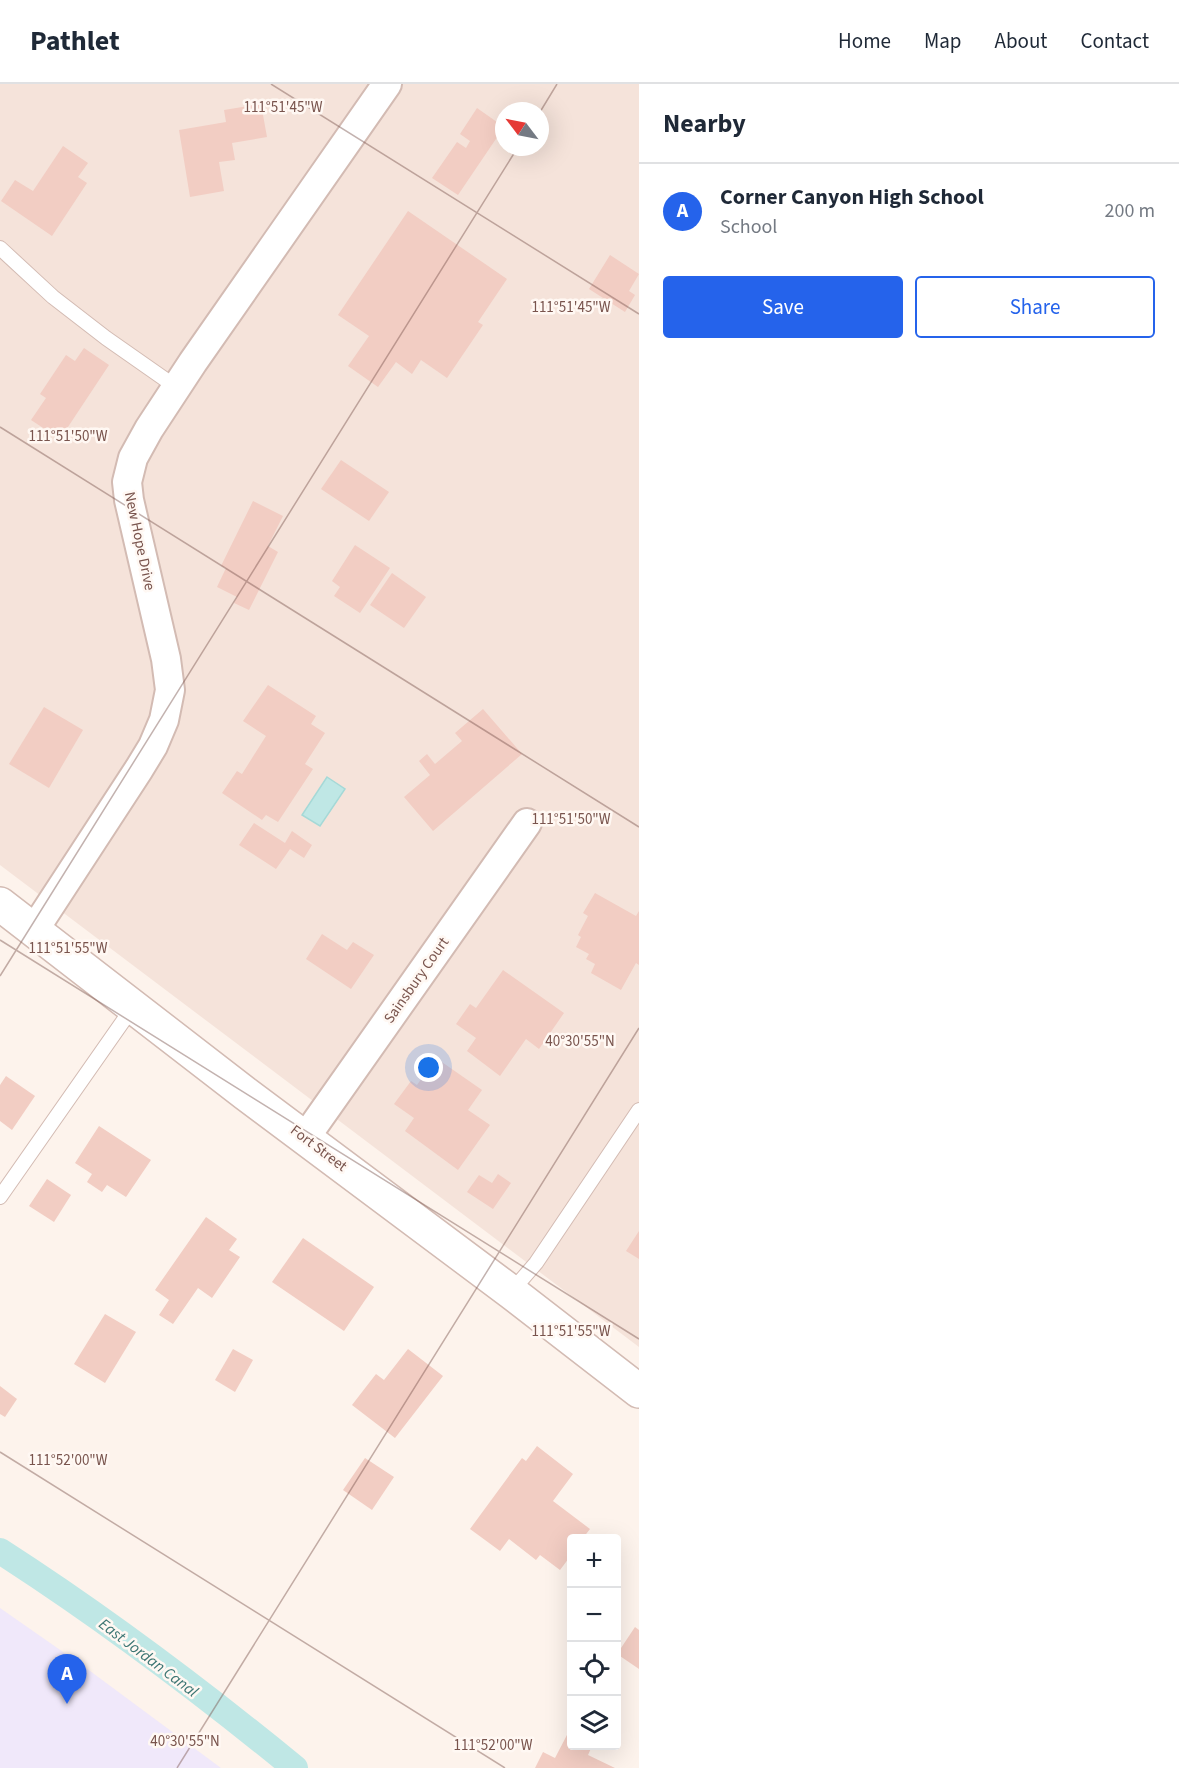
<!DOCTYPE html>
<meta charset="utf-8">
<style>
body{margin:0;font-family:"Source Sans 3",sans-serif;background:#f6f6f7;color:#1f2937}
.controls{position:absolute;right:18px;bottom:18px;display:grid;overflow:hidden;border-radius:6px;box-shadow:0 6px 24px #0002}
.controls button{width:54px;height:54px;display:grid;place-items:center;padding:0;border:0;border-bottom:2px solid #e0e1e3;background:#fff;color:#1f2937;font:30px sans-serif}
.compass{position:absolute;left:495px;top:18px;width:54px;height:54px;border-radius:50%;background:#fff;box-shadow:0 6px 24px #0002;rotate:302deg}
.you{position:absolute;left:429px;top:984px;width:21px;height:21px;margin:-15px;border:4px solid #fff;border-radius:50%;background:#1a73e8;box-shadow:0 0 0 9px #1a73e833}
.badge{display:grid;place-items:center;width:39px;height:39px;border-radius:50%;background:#2563eb;color:#fff;font-size:20px;font-weight:700}
.pin{position:absolute;translate:-50% -50px;filter:drop-shadow(0 2px 3px #0008)}
.pin::after{content:'';position:absolute;top:32px;width:21px;height:18px;background:inherit;clip-path:polygon(0 0,100% 0,50% 100%)}
.list{margin:0;padding:0;list-style:none}
h2{display:flex;justify-content:space-between;align-items:center;height:78px;margin:0;padding:0 24px;font-size:26px}
h2 small{font-size:20px;font-weight:400;color:#747a83}
.list li{display:grid;grid-template-columns:39px 1fr auto;gap:18px;align-items:center;box-sizing:border-box;height:96px;padding:0 24px;border-top:2px solid #e0e1e3}
.list b{display:block;font-size:22px;white-space:nowrap}
.list p{margin:0;font-size:20px;white-space:nowrap;color:#747a83}
.list em{font-size:20px;font-style:normal;color:#747a83}
.actions{display:flex;gap:12px;padding:18px 24px}
.actions a{flex:1;padding:14px 0;border:2px solid #2563eb;border-radius:6px;text-align:center;font-size:21px;color:#2563eb}
.actions .main{background:#2563eb;color:#fff}
.icon{flex:none;width:33px;height:33px;fill:none;stroke:currentColor;stroke-width:2;stroke-linecap:round;stroke-linejoin:round}
.map{position:relative;flex:none;width:639px;height:1684px;overflow:hidden}
header{display:flex;align-items:center;gap:36px;box-sizing:border-box;height:84px;padding:0 30px;background:#fff;border-bottom:2px solid #e0e1e3}
header strong{font-size:28px}
nav{display:flex;gap:33px;margin-inline-start:auto;font-size:21px}
main{display:flex}
aside{flex:1;background:#fff}
.map>svg:first-child{display:block}
.residential{fill:#f5e3da;fill-rule:evenodd}
.education{fill:#f0e8fa}
.water{fill:#bfe7e5;stroke:#a5d9d7;stroke-width:1.5}
.lines{fill:none;stroke-linecap:round;stroke-linejoin:round}
.canal{stroke:#bfe7e5;stroke-width:26}
.building{fill:#f2cdc3}
.service-casing{stroke:#d3bbb3;stroke-width:16}
.minor-casing{stroke:#d3bbb3;stroke-width:32}
.tertiary-casing{stroke:#d3bbb3;stroke-width:36}
.service{stroke:#fff;stroke-width:14}
.minor{stroke:#fff;stroke-width:28}
.tertiary{stroke:#fff;stroke-width:33}
.ticks{fill:none;stroke:#79544d;stroke-width:1.5;stroke-opacity:0.45}
.labels{text-anchor:middle;stroke-width:5;stroke-linejoin:round;paint-order:stroke}
.street-label{font-size:15px;fill:#79544d;stroke:#fff8f3}
.water-label{font-size:16px;font-style:italic;fill:#3d7674;stroke:#fff8f3}
.ticks-label{font-size:15px;text-anchor:middle;fill:#79544d;stroke:#fff8f3;stroke-width:5;stroke-linejoin:round;paint-order:stroke}
</style>
<header>
<strong>Pathlet</strong>
<nav><a>Home</a><a>Map</a><a>About</a><a>Contact</a></nav>
</header>
<main>
<div class="map">
<svg width="639" height="1684" viewBox="0 0 639 1684">
<rect width="100%" height="100%" fill="#fdf3ec"/>
<!-- residential -->
<path class="residential" d="M 0,0 L 639,0 L 639,1263 L 0,781 ZM 504,27 L 540,27 L 540,63 L 504,63 Z"/>
<!-- education -->
<polygon class="education" points="0,1524 86,1584 221,1684 0,1684"/>
<!-- water -->
<polygon class="water" points="327,693 345,705 320,742 302,731"/>
<g class="lines">
<!-- canal -->
<path class="canal" d="M 0,1467 C 101,1532 202,1608 295,1684"/>
</g>
<!-- building -->
<g class="building">
<polygon points="261,20 267,53 232,59 235,76 219,78 224,107 190,113 179,46 226,38 224,26"/>
<polygon points="477,24 504,43 458,111 432,94 457,58 466,64 470,57 460,50"/>
<polygon points="63,62 88,79 78,93 87,99 52,152 1,117 15,96 33,107"/>
<polygon points="408,127 507,195 478,238 483,241 447,294 421,276 412,290 396,278 378,303 348,282 369,252 338,231"/>
<polygon points="610,171 639,190 629,207 635,211 625,228 589,205"/>
<polygon points="84,264 109,281 60,355 31,336 46,314 40,310 66,271 75,277"/>
<polygon points="341,376 389,408 369,437 321,405"/>
<polygon points="253,417 283,432 268,462 278,468 249,526 234,519 237,513 217,503 226,484 221,482"/>
<polygon points="355,461 390,484 360,529 334,512 340,503 332,497"/>
<polygon points="392,489 426,513 404,544 370,521"/>
<polygon points="268,601 316,632 311,640 325,649 305,680 313,685 278,738 266,731 262,736 222,709 237,687 242,690 266,652 243,637"/>
<polygon points="44,623 83,646 49,704 9,680"/>
<polygon points="483,625 522,670 433,747 404,713 430,691 419,677 427,670 435,680 462,657 455,649"/>
<polygon points="254,739 285,759 292,747 312,761 304,774 290,765 276,785 239,761"/>
<polygon points="595,809 636,832 639,827 639,881 636,879 621,906 591,889 595,880 586,875 589,870 576,863 581,853 578,851 588,832 583,829"/>
<polygon points="322,850 347,866 353,858 374,871 351,905 306,875"/>
<polygon points="503,886 564,929 539,965 526,955 500,992 467,967 476,954 456,940 470,920 476,924"/>
<polygon points="436,974 482,1006 468,1026 490,1041 458,1086 405,1047 414,1034 394,1020 411,997 417,1001"/>
<polygon points="6,992 35,1012 12,1046 0,1037 0,1001"/>
<polygon points="99,1042 151,1076 126,1113 107,1101 102,1108 87,1098 92,1090 75,1079"/>
<polygon points="498,1090 511,1099 493,1125 467,1108 479,1091 492,1099"/>
<polygon points="47,1095 71,1111 54,1138 29,1122"/>
<polygon points="206,1133 237,1155 229,1166 240,1173 212,1214 198,1204 173,1240 159,1231 169,1216 155,1206"/>
<polygon points="639,1147 639,1175 626,1167"/>
<polygon points="303,1154 374,1203 344,1247 272,1198"/>
<polygon points="105,1230 136,1248 105,1299 74,1280"/>
<polygon points="233,1265 253,1276 235,1308 215,1296"/>
<polygon points="408,1265 443,1292 395,1354 352,1321 376,1290 384,1296"/>
<polygon points="0,1302 17,1315 5,1333 0,1330"/>
<polygon points="537,1362 573,1390 553,1417 590,1445 583,1454 572,1454 572,1470 560,1486 540,1471 536,1476 509,1455 500,1467 470,1445 522,1374 526,1377"/>
<polygon points="365,1374 394,1393 372,1426 343,1406"/>
<polygon points="635,1543 639,1546 639,1585 617,1570"/>
<polygon points="568,1649 572,1651 572,1662 592,1662 588,1671 615,1684 535,1684 543,1668 555,1674"/>
</g>
<g class="lines">
<!-- service casing -->
<g class="service-casing">
<g id="service">
<polyline points="0,164 53,213 106,254 176,303"/>
<polyline points="0,1113 133,923"/>
<polyline points="511,1208 536,1179 639,1026"/>
</g>
</g>
<!-- minor casing -->
<g class="minor-casing">
<g id="minor">
<polyline points="34,846 139,685 153,662 164,636 170,606 166,575 129,416 127,398 133,374 149,345 193,278 387,0"/>
<polyline points="305,1054 527,739"/>
</g>
</g>
<!-- tertiary casing -->
<g class="tertiary-casing">
<polyline id="tertiary" points="0,820 246,1010 511,1208 639,1307"/>
</g>
<!-- service -->
<use href="#service" class="service"/>
<!-- minor -->
<use href="#minor" class="minor"/>
<!-- tertiary -->
<use href="#tertiary" class="tertiary"/>
</g>
<!-- ticks -->
<path class="ticks" d="M 271,0 L 639,230M 540,28 L 557,0M 0,343 L 639,743M 0,856 L 639,1255M 0,892 L 518,63M 0,1368 L 505,1684M 177,1684 L 639,944"/>
<g class="labels">
<!-- street labels -->
<g class="street-label">
<text transform="translate(140 457) rotate(78)" y="5">New Hope Drive</text>
<text transform="translate(416 896) rotate(-55)" y="5">Sainsbury Court</text>
<text transform="translate(319 1064) rotate(37)" y="5">Fort Street</text>
</g>
<!-- water labels -->
<g class="water-label">
<text transform="translate(149 1573) rotate(37)" y="6">East Jordan Canal</text>
</g>
</g>
<g class="ticks-label">
<text x="283" y="28">111°51'45"W</text>
<text x="571" y="228">111°51'45"W</text>
<text x="68" y="357">111°51'50"W</text>
<text x="571" y="740">111°51'50"W</text>
<text x="68" y="869">111°51'55"W</text>
<text x="580" y="962">40°30'55"N</text>
<text x="571" y="1252">111°51'55"W</text>
<text x="68" y="1381">111°52'00"W</text>
<text x="185" y="1662">40°30'55"N</text>
<text x="493" y="1666">111°52'00"W</text>
</g>
</svg>
<div class="controls">
<button>+</button>
<button>−</button>
<button><svg class="icon" aria-label="locate" viewBox="0 0 24 24"><circle cx="12" cy="12" r="6"/><path d="M12 2v4M12 18v4M2 12h4M18 12h4"/></svg></button>
<button><svg class="icon" aria-label="layers" viewBox="0 0 24 24"><path d="M12 4l9 5-9 5-9-5zM3 14l9 5 9-5"/></svg></button>
</div>
<svg class="compass" viewBox="-18 -18 36 36"><path d="M0-13l5 13h-10z" fill="#e53935"/><path d="M0 13l5-13h-10z" fill="#747a83"/></svg>
<div class="you"></div>
<div class="pin badge" style="left:67px;top:1620px">A</div>
</div>
<aside>
<h2>Nearby<small></small></h2>
<ul class="list">
<li><span class="badge">A</span><div><b>Corner Canyon High School</b><p>School</p></div><em>200 m</em></li>
</ul>
<div class="actions"><a class="main">Save</a><a>Share</a></div>
</aside>
</main>
